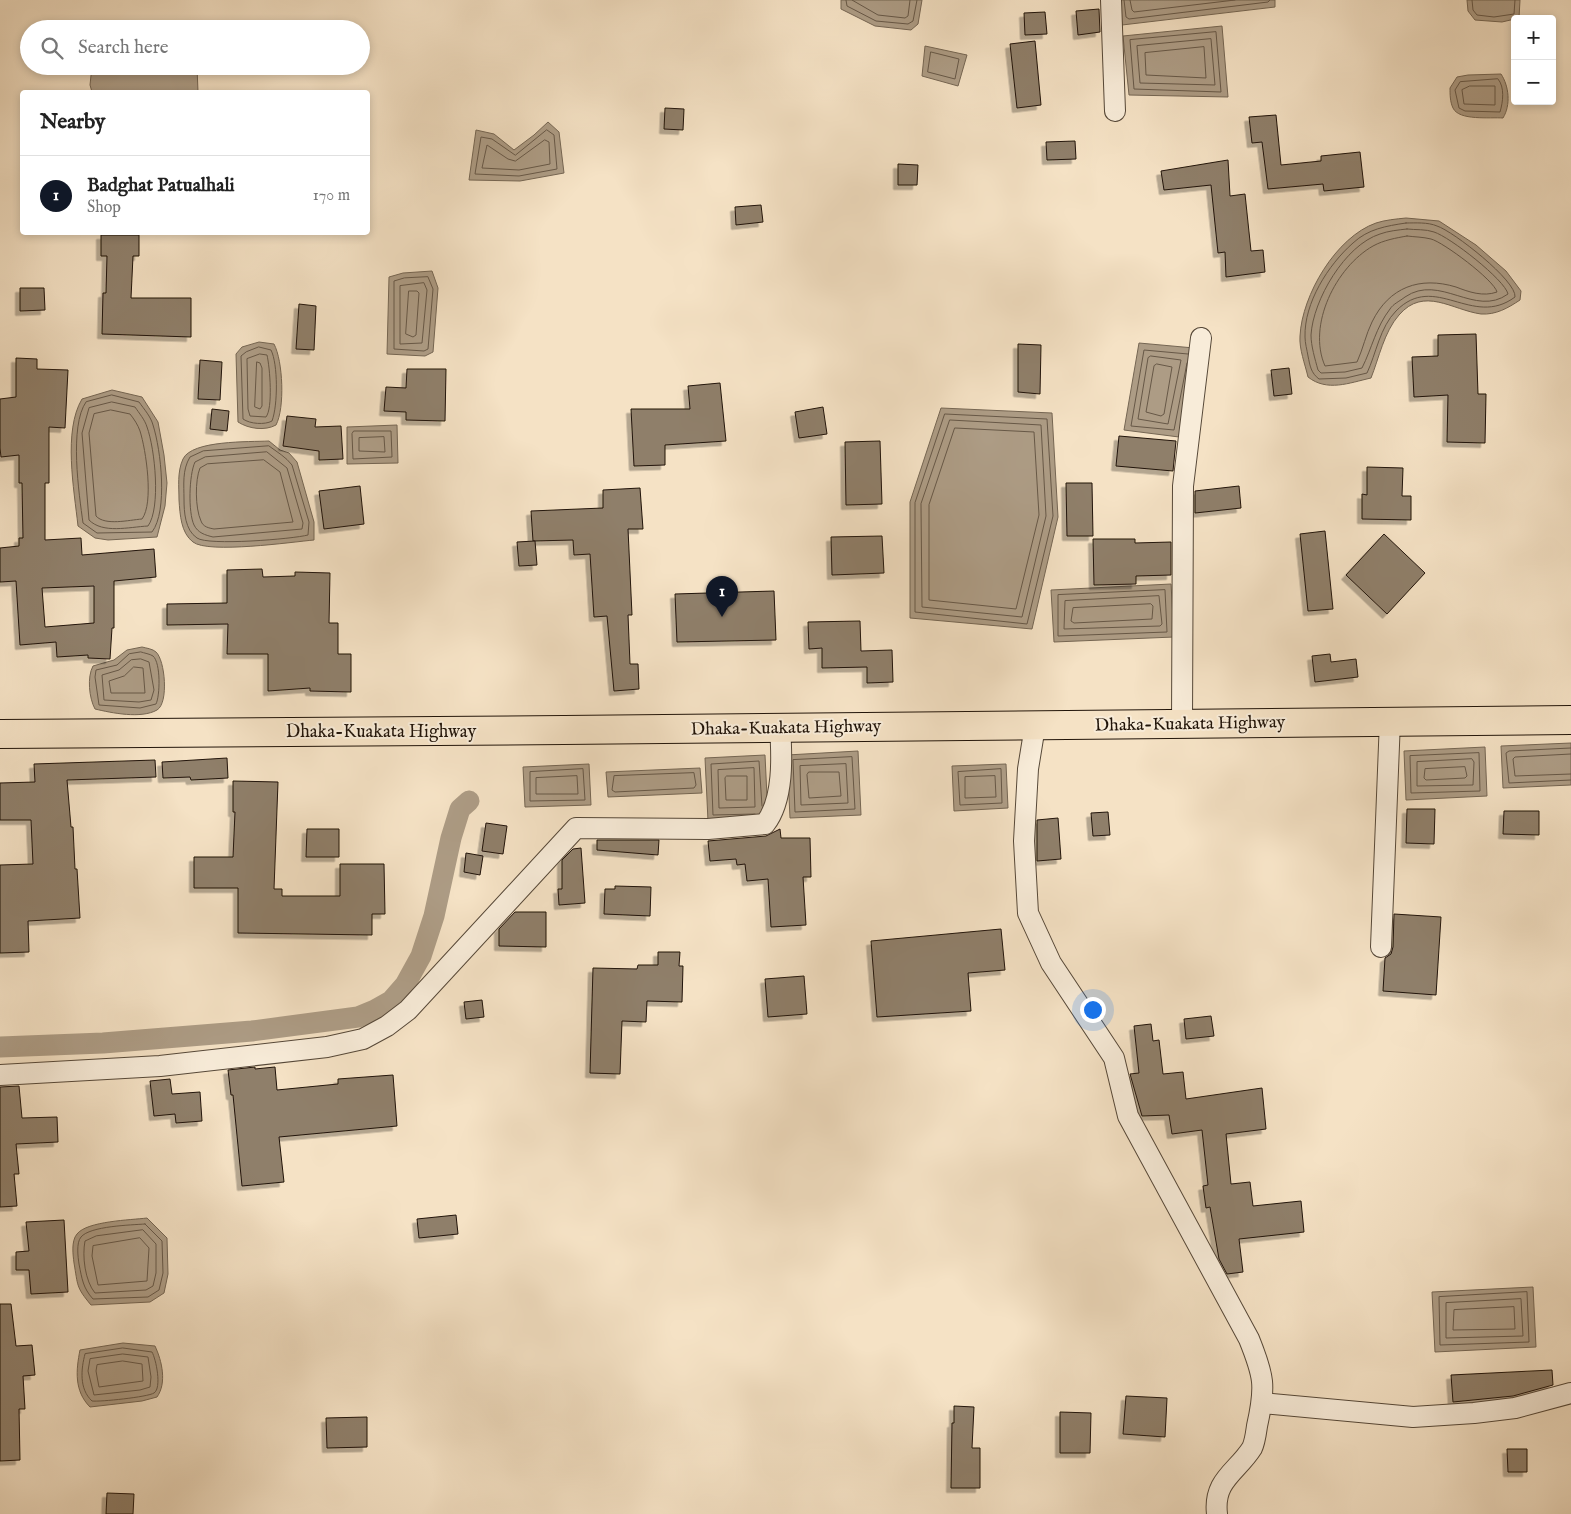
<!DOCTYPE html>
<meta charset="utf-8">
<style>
body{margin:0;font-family:"IM FELL English",serif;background:#f6f6f6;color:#222}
.controls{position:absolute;right:15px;top:15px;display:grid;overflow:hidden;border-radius:5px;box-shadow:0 2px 8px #0003}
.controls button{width:45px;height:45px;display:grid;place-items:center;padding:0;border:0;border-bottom:1px solid #e0e0e0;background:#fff;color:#222;font:25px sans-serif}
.you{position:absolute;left:1092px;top:1009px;width:18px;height:18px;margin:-12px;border:4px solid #fff;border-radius:50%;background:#1a73e8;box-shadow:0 0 0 8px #1a73e833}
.badge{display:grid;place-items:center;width:32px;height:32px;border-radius:50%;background:#111827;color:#fff;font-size:16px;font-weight:700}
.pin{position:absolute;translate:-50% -41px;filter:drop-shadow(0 1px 2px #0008)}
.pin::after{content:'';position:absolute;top:26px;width:18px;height:15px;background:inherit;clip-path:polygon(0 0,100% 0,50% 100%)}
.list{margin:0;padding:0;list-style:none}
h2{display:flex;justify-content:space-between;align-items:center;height:65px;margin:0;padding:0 20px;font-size:21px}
h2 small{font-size:16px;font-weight:400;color:#767676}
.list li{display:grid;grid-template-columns:32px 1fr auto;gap:15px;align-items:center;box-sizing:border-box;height:80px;padding:0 20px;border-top:1px solid #e0e0e0}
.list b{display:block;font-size:19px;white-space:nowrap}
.list p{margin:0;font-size:16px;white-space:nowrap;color:#767676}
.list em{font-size:16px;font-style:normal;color:#767676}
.icon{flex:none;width:28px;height:28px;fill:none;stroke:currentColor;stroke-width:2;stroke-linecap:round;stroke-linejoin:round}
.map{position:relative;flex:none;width:1571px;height:1514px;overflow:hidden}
.search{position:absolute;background:#fff;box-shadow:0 2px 8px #0003;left:20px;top:20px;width:350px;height:55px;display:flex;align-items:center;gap:12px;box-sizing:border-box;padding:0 18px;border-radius:28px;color:#767676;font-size:19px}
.panel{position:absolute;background:#fff;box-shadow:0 2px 8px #0003;left:20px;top:90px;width:350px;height:145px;border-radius:5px}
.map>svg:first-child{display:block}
.water{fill:#ad9c85;stroke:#756653}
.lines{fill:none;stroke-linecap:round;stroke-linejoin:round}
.shore{stroke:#675847;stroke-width:1}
.canal{stroke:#ad9c85;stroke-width:21}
.building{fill:#8f7f6b;stroke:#211409;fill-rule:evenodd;filter:url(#shadow)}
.street-casing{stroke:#564838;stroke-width:22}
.primary-casing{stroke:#211409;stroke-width:30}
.street{stroke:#f8ecd9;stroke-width:20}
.primary{stroke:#f5e2c5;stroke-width:28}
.labels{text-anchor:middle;stroke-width:4;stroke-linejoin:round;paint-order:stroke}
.street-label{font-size:18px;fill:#211409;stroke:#f8ecd9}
</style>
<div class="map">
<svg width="1571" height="1514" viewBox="0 0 1571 1514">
<defs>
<filter id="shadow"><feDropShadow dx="-4.5" dy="4.5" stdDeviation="0" flood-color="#0004"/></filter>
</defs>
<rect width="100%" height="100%" fill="#f5e2c5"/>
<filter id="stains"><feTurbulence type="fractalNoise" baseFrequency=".004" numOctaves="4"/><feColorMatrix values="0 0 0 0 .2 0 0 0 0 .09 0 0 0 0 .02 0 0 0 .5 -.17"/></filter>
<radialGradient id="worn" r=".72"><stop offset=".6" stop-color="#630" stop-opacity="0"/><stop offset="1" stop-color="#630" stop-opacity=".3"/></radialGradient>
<!-- water -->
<g class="water">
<polygon points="841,0 922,0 918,24 911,30 875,26 841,9"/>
<polygon points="1119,0 1275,0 1275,7 1122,25"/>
<polygon points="1467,0 1520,0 1519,18 1502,22 1475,20 1468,11"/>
<polygon points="1222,26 1228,97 1129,95 1123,36"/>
<polygon points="925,46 967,55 958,86 922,76"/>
<polygon points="92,66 197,66 198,92 92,92 90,85"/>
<path d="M 1501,74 C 1509,86 1511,105 1503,118 C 1490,117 1459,121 1453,108 C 1450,102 1450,94 1450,88 L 1457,77 L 1468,75 Z"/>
<polygon points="548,122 559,132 564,173 520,181 469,180 476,130 494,134 514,150 534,135"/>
<path d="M 1406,218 L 1439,221 L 1476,245 L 1506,271 L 1521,291 L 1520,300 C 1508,308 1496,315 1481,314 C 1452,310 1424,286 1399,315 C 1384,332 1379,358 1371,378 C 1349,383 1327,392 1308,377 C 1305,364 1299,349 1300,336 C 1302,295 1336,237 1376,223 C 1385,220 1396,219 1406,218 Z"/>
<polygon points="432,271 438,288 433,352 425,356 387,354 389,277 403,273"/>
<path d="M 259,342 L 274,344 C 283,361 285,408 276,425 C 265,431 249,429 238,422 L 236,354 L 242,347 Z"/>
<polygon points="1139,343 1194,348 1179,437 1124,430"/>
<path d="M 112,390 L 142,397 L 158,422 L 164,455 L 167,483 L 165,506 L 157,537 L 108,540 L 95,538 L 78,526 C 74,489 63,431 82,399 Z"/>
<polygon points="941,408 1052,413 1058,517 1032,629 910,618 910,502"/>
<polygon points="397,425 398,463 347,464 347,427"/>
<path d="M 269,441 L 280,450 L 289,453 L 297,462 L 314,522 L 314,540 C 292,542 208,554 193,542 C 181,533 180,515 179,500 C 179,487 177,472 183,459 C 192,440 249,442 269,441 Z"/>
<polygon points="1171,584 1174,637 1054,642 1051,590"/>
<path d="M 142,647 C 146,648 153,649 156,652 C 165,660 169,703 157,710 C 141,719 112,713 95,709 C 89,698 87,677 93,666 L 114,660 L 127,650 Z"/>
<polygon points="1571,743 1571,785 1503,788 1501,746"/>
<polygon points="1485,747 1487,796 1406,800 1404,751"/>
<polygon points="858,751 861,815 790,818 787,755"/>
<polygon points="765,755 768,818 708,821 705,758"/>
<polygon points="589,764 591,805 525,807 523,767"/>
<polygon points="1006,764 1008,808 954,811 952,766"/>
<polygon points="700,768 702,793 608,797 606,772"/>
<path d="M 147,1218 L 167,1238 L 168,1274 L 164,1293 L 150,1302 L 91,1305 C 76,1287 78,1286 74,1263 C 73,1255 71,1241 77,1234 C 87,1221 131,1220 147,1218 Z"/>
<polygon points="1533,1287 1536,1347 1435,1352 1432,1292"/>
<path d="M 123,1343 L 155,1346 C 162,1361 167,1383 157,1397 L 142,1401 L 90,1407 C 74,1391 76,1370 80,1350 Z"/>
</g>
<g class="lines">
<!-- shore -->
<g class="shore">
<polyline points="846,0 847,6 876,21 908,24 913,21 917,0"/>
<polyline points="852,0 878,15 905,18 908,16 910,0"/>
<polyline points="1124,0 1126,17 1129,19 1268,2 1270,0"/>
<polyline points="1130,0 1132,10 1134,12 1235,0"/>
<polyline points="1472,0 1473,10 1477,15 1494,17 1514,14 1515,0"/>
<polygon points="1216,32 1221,92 1134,89 1130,40"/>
<polygon points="1211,39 1215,85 1140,83 1137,46"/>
<polygon points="1204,47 1206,78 1146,75 1145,53"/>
<polygon points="931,52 959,59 955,79 928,72"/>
<path d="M 1498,79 C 1505,87 1503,102 1500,112 L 1465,111 L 1459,108 L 1455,90 L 1460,82 Z"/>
<polygon points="1470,86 1495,86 1495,105 1464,104 1462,90"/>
<polygon points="547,130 554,135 557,169 519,176 475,174 481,137 492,139 515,155"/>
<polygon points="545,140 549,142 550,164 519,170 482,168 487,145 508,159 515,161"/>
<path d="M 1406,223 C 1415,223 1428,222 1437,226 C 1453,231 1517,281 1515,297 C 1472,329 1435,271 1396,311 C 1380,327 1376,354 1367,373 L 1346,378 L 1319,379 C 1311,373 1310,366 1308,356 C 1307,350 1305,343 1305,337 C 1304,303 1328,265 1353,243 C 1368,229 1386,226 1406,223 Z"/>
<path d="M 1407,229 C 1415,230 1426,229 1434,232 C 1450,237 1505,280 1508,294 C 1475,318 1440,273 1405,297 C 1400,301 1393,304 1390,309 C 1376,327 1372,348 1362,368 L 1345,372 L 1321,373 L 1318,370 C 1315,359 1311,346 1311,335 C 1313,300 1345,245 1380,234 C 1388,231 1398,230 1407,229 Z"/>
<path d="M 1407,236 C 1415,237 1423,237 1431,239 C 1443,242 1494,280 1497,292 C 1483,297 1469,292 1456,287 C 1420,276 1389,287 1372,322 C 1366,334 1363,349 1357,362 L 1325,366 C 1307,325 1336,267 1373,246 C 1384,240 1396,238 1407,236 Z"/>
<polygon points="428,277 433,289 428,349 424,351 394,349 394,281 404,278"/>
<polygon points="424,283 427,290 422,343 400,344 400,286"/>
<polygon points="409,291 417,291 419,293 416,335 413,337 406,334"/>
<path d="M 259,347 L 271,350 C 278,364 278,405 272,421 C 265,425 250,424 243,419 L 241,356 L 246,352 Z"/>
<path d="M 260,354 L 267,355 C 270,368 273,408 266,417 L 250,416 L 248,409 L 247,359 Z"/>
<polygon points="1151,356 1181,360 1168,424 1138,419 1148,358"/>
<polygon points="257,362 260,363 262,368 262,406 260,409 255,407"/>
<polyline points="1187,363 1174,430 1131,426 1144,350 1188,354"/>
<polygon points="1157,364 1172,367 1164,414 1161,416 1146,412 1154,366"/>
<path d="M 112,395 L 139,402 C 144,409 151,417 153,425 C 161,450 168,511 152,532 L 97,533 L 83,523 C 79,494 69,426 86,402 Z"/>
<path d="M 112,402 L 135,407 C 139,413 145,420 147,427 C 155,449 161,508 148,526 C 129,527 103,534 89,520 L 82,433 L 89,408 Z"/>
<path d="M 111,410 L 130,414 C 134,419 138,425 140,431 C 146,450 154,503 142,519 C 129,520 105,526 96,516 L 89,433 L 94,414 Z"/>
<polygon points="945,414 1047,419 1053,516 1027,624 915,612 915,503"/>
<polygon points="950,420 1041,425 1046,516 1022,617 922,607 921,504"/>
<polygon points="955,428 1034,432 1039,515 1016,609 929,600 929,505"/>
<polygon points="354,431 391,431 392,457 353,459 352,434"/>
<polygon points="384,437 385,452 359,451 359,438"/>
<path d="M 269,446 C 277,452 286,457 292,465 L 309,522 L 308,535 C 293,539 208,546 197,538 C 185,530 184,512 184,499 C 184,485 182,470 190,457 L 203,451 Z"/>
<path d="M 267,452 L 287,468 L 303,523 L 302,529 L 213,537 C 205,535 198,533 194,525 C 188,512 189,475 195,462 L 205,457 Z"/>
<path d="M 264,460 L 280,472 L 293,522 L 214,529 C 209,528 203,527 201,521 C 195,508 195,480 200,468 L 207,464 Z"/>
<polygon points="1165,590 1167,632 1058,636 1058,595"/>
<polygon points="1159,596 1162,624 1160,626 1064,629 1065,601"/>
<polygon points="1151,604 1153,606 1152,619 1074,623 1071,621 1073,608"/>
<path d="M 141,652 C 144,653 150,654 153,656 C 161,663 160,696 156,704 L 140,708 L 99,705 L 95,677 L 96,670 L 117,665 L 129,654 Z"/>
<polygon points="141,659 149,662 154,690 151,700 139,702 104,700 102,675 119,670 131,660"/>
<polygon points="134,667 143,668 145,693 111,693 109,681 124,676"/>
<polyline points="1571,748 1509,751 1506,753 1509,783 1571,780"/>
<polygon points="1479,753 1480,791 1411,793 1410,756"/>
<polyline points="1571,754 1515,757 1513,759 1515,776 1571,774"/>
<polygon points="852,757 855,809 795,812 793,760"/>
<polygon points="1472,759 1474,762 1473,785 1417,786 1417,762"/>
<polygon points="846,764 848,803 801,805 800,766"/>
<polygon points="1465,767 1467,776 1465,778 1426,780 1424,778 1425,769"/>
<polygon points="754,768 755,807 719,808 718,770"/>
<polygon points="583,769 585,800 530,801 530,772"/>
<polygon points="1001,769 1002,803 960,805 958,772"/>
<polygon points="809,772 839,772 841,796 809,798 807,775"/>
<polygon points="694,773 696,785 694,788 615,792 612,790 614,776"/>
<polygon points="577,776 578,794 536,794 536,778"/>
<polygon points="727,776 747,776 747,800 726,800 725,778"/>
<polygon points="995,776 996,797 965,798 965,777"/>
<polyline points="755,814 713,815 711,764 759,761 762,806"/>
<path d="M 145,1224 L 162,1241 L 163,1273 L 159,1290 L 148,1297 L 93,1299 C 83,1288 82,1279 79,1264 C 78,1257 76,1243 81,1237 C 90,1226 131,1225 145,1224 Z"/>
<path d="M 143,1230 L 156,1244 L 156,1273 L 153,1286 L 146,1290 L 95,1293 C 85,1281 82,1256 85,1241 L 96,1236 Z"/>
<polygon points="140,1238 149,1248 147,1281 98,1285 92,1256 93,1246"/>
<polygon points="1527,1292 1529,1342 1440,1345 1439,1297"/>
<polygon points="1521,1299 1523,1336 1446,1338 1446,1303"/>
<polygon points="1514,1307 1515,1329 1453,1330 1454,1310"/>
<path d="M 123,1348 L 152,1352 C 156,1359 162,1388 154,1393 C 148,1397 100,1402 92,1401 C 79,1389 81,1369 85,1354 Z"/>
<polygon points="123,1354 148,1357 151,1377 150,1387 140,1390 94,1395 88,1371 90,1359"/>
<polygon points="123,1361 142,1364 143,1381 99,1387 96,1371 97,1365"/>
</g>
<!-- canal -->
<polyline class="canal" points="0,1047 103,1043 252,1031 358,1017 375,1010 391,1001 405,985 421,956 434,916 451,838 460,809 469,801"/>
</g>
<!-- building -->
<g class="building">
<polygon points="1099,9 1100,32 1078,35 1076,11"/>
<polygon points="1045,12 1047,34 1025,35 1024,13"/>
<polygon points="1035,41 1041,105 1017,108 1010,44"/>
<polygon points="665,108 684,109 683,130 664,129"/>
<polygon points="1276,115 1281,165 1321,161 1321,156 1360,152 1364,187 1324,191 1323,184 1268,189 1262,142 1252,143 1249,117"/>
<polygon points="1075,141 1076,159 1047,160 1046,142"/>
<polygon points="1228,160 1230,196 1245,194 1251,251 1263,250 1265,272 1226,277 1225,252 1218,253 1211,185 1164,190 1161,171"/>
<polygon points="898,164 918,165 917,185 898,185"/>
<polygon points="761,205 763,222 736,225 735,207"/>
<polygon points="101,235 139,235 139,256 133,256 131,298 191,298 191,337 102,334 103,293 106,293 107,256 101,256"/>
<polygon points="20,288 44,288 45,310 20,311"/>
<polygon points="299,304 316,306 314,350 296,349"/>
<polygon points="1476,334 1478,394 1486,394 1485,443 1447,442 1448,395 1414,397 1412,357 1438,356 1438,335"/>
<polygon points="1018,344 1041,345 1040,394 1018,392"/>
<path d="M 16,358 L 37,359 L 37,369 L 68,370 L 65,428 L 49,427 L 49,483 L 45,483 L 45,540 L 81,538 L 82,555 L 154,549 L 156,577 L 114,581 L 114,628 L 112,628 L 110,659 L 88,658 L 88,655 L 57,657 L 56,642 L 20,645 L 16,581 L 0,582 L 0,548 L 19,546 L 19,538 L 23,538 L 22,483 L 19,483 L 19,455 L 1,457 L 0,448 L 0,399 L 16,397 ZM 94,586 L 94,623 L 45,627 L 42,588 Z"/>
<polygon points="200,360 222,362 220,400 198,399"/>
<polygon points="1289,368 1292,394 1274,396 1271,370"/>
<polygon points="407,369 446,369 445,421 406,420 406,412 384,411 386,387 406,388"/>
<polygon points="720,383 726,441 665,445 665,465 634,466 631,409 690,409 688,386"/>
<polygon points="823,407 827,434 799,438 795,412"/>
<polygon points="212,409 229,411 227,431 210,429"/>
<polygon points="287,416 316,419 315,427 341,426 343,459 319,460 319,451 283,446"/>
<polygon points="1119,436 1176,441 1173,471 1116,466"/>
<polygon points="880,441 882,504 846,505 845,442"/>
<polygon points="1367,467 1403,468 1402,496 1411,496 1411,520 1362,519 1362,494 1367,495"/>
<polygon points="1066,483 1092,483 1093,536 1067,536"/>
<polygon points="360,486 364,524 324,529 319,491"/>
<polygon points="1239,486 1241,508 1195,513 1195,491"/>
<polygon points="640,488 643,529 628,529 632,615 628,615 630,664 638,664 639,689 614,691 607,616 594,617 590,554 574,555 573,540 533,541 531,511 603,508 603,490"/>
<polygon points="1325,531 1333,609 1308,611 1300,534"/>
<polygon points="1384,534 1425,573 1387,614 1346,575"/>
<polygon points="882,536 884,573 832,575 831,537"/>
<polygon points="1093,539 1135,539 1135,543 1171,542 1171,575 1136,576 1136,584 1094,585"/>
<polygon points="535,541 537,565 519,566 517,542"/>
<polygon points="262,569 263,577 295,576 295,572 330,573 329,623 338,623 338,654 351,654 351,692 310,691 310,688 268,691 268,654 227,654 228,624 167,625 167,604 227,603 227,570"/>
<polygon points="774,591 776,640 677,642 675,594"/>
<polygon points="860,621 861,651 892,650 893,682 867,683 867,667 822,668 822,648 809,649 808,622"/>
<polygon points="1330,654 1331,662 1356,659 1358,677 1315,682 1312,656"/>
<polygon points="227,758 228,778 191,780 190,777 163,778 162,762"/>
<polygon points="155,760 156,777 67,780 71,827 73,827 75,869 77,869 80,918 28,921 29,952 0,953 0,865 33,864 31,820 0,820 0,783 35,782 34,764"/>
<polygon points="233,781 278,782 274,889 282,889 282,896 340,896 340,864 384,864 385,914 372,914 372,935 238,933 238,888 194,888 194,857 233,857 235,812 233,812"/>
<polygon points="1407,809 1435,809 1434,844 1406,843"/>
<polygon points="1504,811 1539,811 1539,835 1503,834"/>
<polygon points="1108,812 1110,835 1093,836 1091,813"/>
<polygon points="1058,818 1061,859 1037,861 1037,820"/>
<polygon points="486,823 507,826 503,854 482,851"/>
<polygon points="307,829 339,829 339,857 306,857"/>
<polygon points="780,829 781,838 810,838 811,877 803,877 806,925 771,927 768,879 747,881 745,864 737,865 736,859 710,861 708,841 766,836"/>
<polygon points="597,840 659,840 658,855 597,850"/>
<polygon points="581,848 585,903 559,905 558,889 562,889 562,860 573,849"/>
<polygon points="466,853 483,856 480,875 464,872"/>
<polygon points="615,886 651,887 650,916 604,914 605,889 615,889"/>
<polygon points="515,912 546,912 546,947 499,946 499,929"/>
<polygon points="1394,914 1441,917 1436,995 1383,991 1385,958 1391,954 1393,947"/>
<polygon points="1001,929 1005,970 968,973 971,1011 877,1017 871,941"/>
<polygon points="658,952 680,952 679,966 683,966 682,1002 647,1001 646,1022 622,1021 620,1074 590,1073 593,968 637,969 638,965 658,965"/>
<polygon points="804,976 807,1014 768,1017 765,979"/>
<polygon points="482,1000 484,1017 466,1019 464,1002"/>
<polygon points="1211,1016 1214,1036 1186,1039 1184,1019"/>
<polygon points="1151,1024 1153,1041 1159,1040 1163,1074 1183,1072 1186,1099 1262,1088 1266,1129 1226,1134 1231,1184 1250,1182 1253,1206 1301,1201 1304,1232 1239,1239 1243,1272 1227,1274 1219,1259 1210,1207 1206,1208 1203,1186 1208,1185 1202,1130 1172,1134 1169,1115 1142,1116 1130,1074 1139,1073 1134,1026"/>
<polygon points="255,1067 255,1069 275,1067 277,1090 338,1084 338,1079 393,1075 397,1126 279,1137 284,1182 242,1186 233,1095 231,1095 228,1070"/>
<polygon points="170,1079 172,1094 200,1092 202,1121 176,1123 175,1114 154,1116 150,1081"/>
<polygon points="19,1086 22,1118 57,1117 58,1142 16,1144 19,1174 14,1174 17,1206 0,1207 0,1087"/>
<polygon points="456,1215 458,1234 419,1238 417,1219"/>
<polygon points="64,1220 68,1292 31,1294 29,1270 16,1270 16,1252 29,1251 26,1222"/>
<polygon points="0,1304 11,1304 16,1346 32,1345 35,1375 23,1376 25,1409 19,1409 20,1460 0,1461"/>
<polygon points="1552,1370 1553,1385 1513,1396 1453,1402 1451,1375"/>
<polygon points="1126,1396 1167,1398 1165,1437 1123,1434"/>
<polygon points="954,1406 974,1407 972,1448 980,1448 980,1488 951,1488 952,1423 954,1423"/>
<polygon points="1060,1412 1091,1413 1090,1453 1060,1453"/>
<polygon points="367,1417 367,1447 327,1448 326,1418"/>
<polygon points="1507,1449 1527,1449 1527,1472 1508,1472"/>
<polygon points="107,1493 134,1494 133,1514 106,1514"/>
</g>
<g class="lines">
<!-- street casing -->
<g class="street-casing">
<g id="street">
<polyline points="1111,0 1115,111"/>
<polyline points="1182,723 1183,486 1201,338"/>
<path d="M 1035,726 L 1028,769 L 1024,841 L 1028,913 L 1051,963 L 1114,1058 L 1128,1116 L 1249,1339 C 1264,1376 1266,1386 1257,1426 C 1256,1433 1255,1442 1252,1448 C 1237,1472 1213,1480 1217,1514"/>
<polyline points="1381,947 1390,720"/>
<path d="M 0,1075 L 160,1066 L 327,1047 L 363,1039 L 387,1026 L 408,1010 L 576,828 L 708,829 L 765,824 C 784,800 782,756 780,727"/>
<polyline points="1262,1403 1413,1417 1474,1413 1515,1408 1571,1393"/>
</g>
</g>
<!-- primary casing -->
<g class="primary-casing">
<polyline id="primary" points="0,734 564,730 1571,720"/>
</g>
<!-- street -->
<use href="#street" class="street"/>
<!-- primary -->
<use href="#primary" class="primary"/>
</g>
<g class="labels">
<!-- street labels -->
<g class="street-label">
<text transform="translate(1190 723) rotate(-1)" y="6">Dhaka-Kuakata Highway</text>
<text transform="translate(786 727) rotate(-1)" y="6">Dhaka-Kuakata Highway</text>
<text x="381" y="737">Dhaka-Kuakata Highway</text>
</g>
</g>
<rect width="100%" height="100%" filter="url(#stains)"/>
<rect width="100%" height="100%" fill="url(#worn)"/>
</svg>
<div class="controls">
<button>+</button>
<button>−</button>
</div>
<div class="you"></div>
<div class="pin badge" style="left:722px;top:617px">1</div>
<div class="search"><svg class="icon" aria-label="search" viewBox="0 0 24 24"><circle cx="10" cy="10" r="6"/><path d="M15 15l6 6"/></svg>Search here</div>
<section class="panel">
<h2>Nearby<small></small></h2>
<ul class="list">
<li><span class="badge">1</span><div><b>Badghat Patualhali</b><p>Shop</p></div><em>170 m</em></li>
</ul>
</section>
</div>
